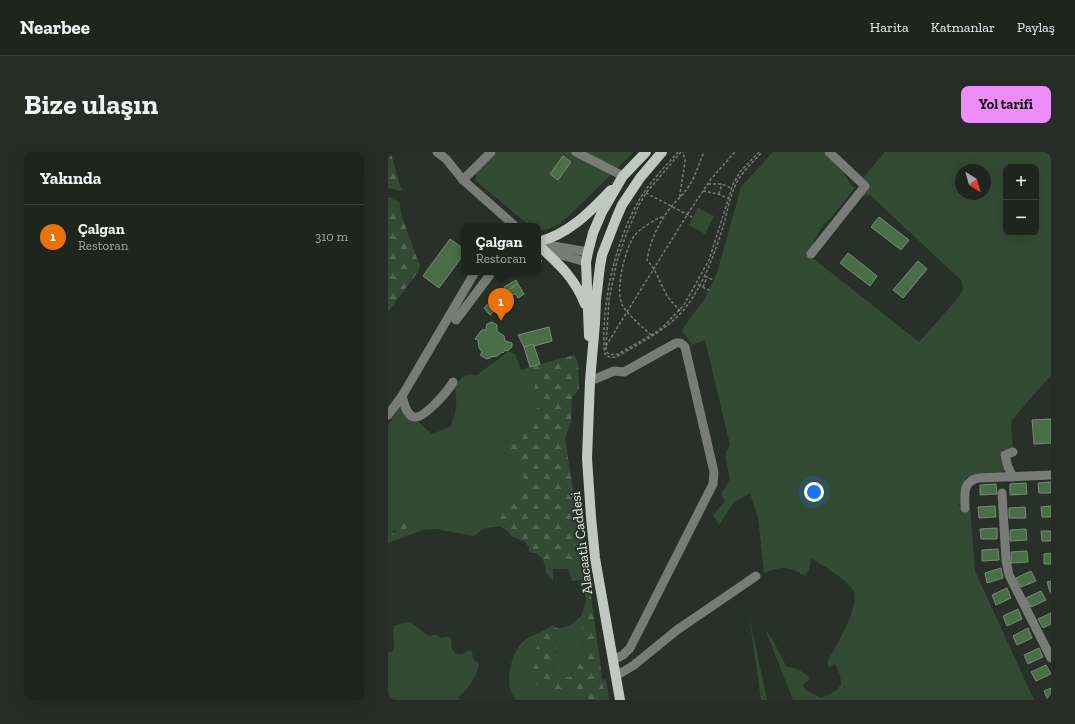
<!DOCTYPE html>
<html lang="tr">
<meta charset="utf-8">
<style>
body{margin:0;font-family:"Zilla Slab",serif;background:#262d26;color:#f1f3f6}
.controls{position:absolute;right:12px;top:12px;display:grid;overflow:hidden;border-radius:8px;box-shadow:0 4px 16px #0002}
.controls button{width:36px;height:36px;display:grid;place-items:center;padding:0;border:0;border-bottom:1px solid #3c423b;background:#1e251d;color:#f1f3f6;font:20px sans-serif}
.compass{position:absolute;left:567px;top:12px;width:36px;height:36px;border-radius:50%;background:#1e251d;box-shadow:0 4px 16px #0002;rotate:143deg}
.you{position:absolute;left:426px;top:340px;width:14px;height:14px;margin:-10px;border:3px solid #fff;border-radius:50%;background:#1a73e8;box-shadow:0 0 0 6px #1a73e833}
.badge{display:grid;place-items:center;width:26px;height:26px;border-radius:50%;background:#ee8cf9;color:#fff;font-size:13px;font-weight:700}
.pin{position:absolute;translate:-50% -33px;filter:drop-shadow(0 1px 2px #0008)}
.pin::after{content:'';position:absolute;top:21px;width:14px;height:12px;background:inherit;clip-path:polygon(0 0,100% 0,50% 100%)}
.popup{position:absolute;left:73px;top:71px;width:80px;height:52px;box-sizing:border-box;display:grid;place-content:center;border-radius:8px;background:#1e251d;filter:drop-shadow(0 1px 3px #0005);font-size:13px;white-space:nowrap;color:#a1a5a4}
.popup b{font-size:15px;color:#f1f3f6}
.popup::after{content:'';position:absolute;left:50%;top:100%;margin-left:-8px;border:8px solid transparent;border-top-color:#1e251d}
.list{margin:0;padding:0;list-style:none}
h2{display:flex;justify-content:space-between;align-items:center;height:52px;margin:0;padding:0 16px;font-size:17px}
h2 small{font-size:13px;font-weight:400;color:#a1a5a4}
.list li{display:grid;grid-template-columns:26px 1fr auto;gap:12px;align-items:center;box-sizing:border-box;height:64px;padding:0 16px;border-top:1px solid #3c423b}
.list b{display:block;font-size:15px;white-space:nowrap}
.list p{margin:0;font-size:13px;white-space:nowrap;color:#a1a5a4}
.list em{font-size:13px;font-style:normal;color:#a1a5a4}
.map{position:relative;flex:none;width:663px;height:548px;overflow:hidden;border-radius:8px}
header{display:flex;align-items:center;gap:24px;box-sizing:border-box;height:56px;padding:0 20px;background:#1e251d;border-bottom:1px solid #3c423b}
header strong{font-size:19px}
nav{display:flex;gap:22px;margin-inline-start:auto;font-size:14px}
.intro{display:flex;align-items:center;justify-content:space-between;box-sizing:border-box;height:96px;padding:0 24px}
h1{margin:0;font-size:28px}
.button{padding:10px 18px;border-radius:8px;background:#ee8cf9;color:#111;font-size:14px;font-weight:700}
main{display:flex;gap:24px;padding:0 24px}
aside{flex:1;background:#1e251d;border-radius:8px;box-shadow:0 4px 16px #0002}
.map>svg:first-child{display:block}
.green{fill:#344b33;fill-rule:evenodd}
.forest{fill:url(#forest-firs)}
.building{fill:#4a6e48;stroke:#7c877b}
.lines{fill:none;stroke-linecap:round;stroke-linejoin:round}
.path{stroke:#747c74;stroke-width:1.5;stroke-dasharray:3 2;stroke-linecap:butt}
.minor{stroke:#777c76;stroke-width:9}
.major{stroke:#bfc9bf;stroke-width:10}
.labels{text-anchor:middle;stroke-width:4;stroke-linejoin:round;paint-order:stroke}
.street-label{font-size:14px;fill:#e6ece6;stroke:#283127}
</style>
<header>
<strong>Nearbee</strong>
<nav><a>Harita</a><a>Katmanlar</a><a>Paylaş</a></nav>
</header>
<div class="intro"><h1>Bize ulaşın</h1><a class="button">Yol tarifi</a></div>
<main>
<aside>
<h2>Yakında<small></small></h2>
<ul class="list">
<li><span class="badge" style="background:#e8710a">1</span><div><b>Çalgan</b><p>Restoran</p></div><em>310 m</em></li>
</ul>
</aside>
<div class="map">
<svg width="663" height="548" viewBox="0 0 663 548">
<defs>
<pattern id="forest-firs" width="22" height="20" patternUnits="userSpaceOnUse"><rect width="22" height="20" fill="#344b33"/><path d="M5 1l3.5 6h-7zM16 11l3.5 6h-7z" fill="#516551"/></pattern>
</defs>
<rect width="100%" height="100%" fill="#283127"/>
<!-- green -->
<g class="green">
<polygon points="108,0 245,0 227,19 172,72 158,78 150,78 150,74 142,74 88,29 88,19"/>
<path d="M 385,0 L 435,0 L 453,16 L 463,33 L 467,36 L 442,67 L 436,72 L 430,81 L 424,94 L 422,106 L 426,107 L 531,190 L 569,147 L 575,138 L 574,129 L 482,43 L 474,44 L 483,33 L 475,26 L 497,0 L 663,0 L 663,223 L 623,269 L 625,297 L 614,298 L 612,305 L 617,313 L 615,323 L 579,325 L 575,330 L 574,349 L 572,350 L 571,353 L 573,357 L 581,357 L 582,356 L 587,419 L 646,548 L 405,548 L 377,477 L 385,488 L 398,514 L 410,517 L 421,525 L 420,529 L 416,531 L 415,534 L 419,539 L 433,546 C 442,543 447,540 453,533 L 452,523 L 447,511 L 442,516 L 440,514 L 439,510 C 447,496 473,454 465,438 C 460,428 434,413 423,406 L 421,418 L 417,424 C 398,414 396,414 376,421 L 370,365 L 362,341 L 346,350 L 331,373 L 325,363 L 337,349 L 333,342 L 342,327 L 337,302 L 342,293 L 317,188 L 304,193 L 294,178 L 303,165 L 316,148 L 329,121 L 353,35 ZM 618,15 L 648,15 L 648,81 L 618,81 ZM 573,18 L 597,18 L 597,42 L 573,42 Z"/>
<polygon points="310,56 326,64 317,82 301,73"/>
<path d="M 121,199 L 127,202 L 133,218 L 142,215 L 148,225 L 146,238 L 151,239 L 152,251 L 132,291 L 128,292 L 117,290 L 110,299 L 133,307 L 137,326 L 129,340 L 118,346 L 113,368 L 105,375 L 95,377 L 86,384 L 48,377 L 35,378 L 0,391 L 0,384 L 2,385 L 4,382 L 9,381 L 9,380 L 6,379 L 5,378 L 10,377 L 21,370 L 16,370 L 12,368 L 9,370 L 0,368 L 0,274 L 12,253 L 23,266 L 28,270 L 31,270 L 44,282 L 62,275 C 69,260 70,249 66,234 C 74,225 76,221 89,223 Z"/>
<polygon points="194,394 203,443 198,450 197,439 194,428 184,429 180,417 165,417 165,429 158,421 155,407 183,411 188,409"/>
<polygon points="361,463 379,548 373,548"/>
<path d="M 193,464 L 195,499 L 191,501 L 190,516 L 192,520 L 187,519 L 184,520 L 182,525 L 175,525 L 165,522 L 170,476 C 182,475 185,472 193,464 Z"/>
<path d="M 19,470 C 28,470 32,481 42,484 L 45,483 L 49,483 L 51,486 L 59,485 L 63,486 C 64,490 63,493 64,496 C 67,506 76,502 81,498 L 84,501 L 86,508 L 91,511 C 87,529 82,533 70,546 L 71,548 L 0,548 L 0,500 L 4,500 L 6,498 L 5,478 L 6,474 Z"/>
<path d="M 153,480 L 145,510 L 145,532 L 202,548 L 128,548 C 127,545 124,542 123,540 C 118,524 124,497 138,487 C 142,484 148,482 153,480 Z"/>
<polygon points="218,526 221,548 217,548 214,529"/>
</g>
<!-- forest -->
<g class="forest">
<polygon points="3,2 14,39 0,36 0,4"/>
<polygon points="0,45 11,50 15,68 32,114 30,120 0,160"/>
<polygon points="186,203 190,210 191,237 184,246 183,270 177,287 194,394 188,409 183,411 155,407 148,401 143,401 141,400 141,395 137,390 123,384 120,379 112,374 105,375 113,368 112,361 118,345 129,340 137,326 130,322 133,307 110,299 117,290 128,292 132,291 152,251 149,247 150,239 146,238 148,225 142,215"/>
<polygon points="4,367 9,370 12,368 16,370 22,370 17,379 8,377 5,379 6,380 9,380 9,381 4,383 1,385 0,384 0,368"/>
<path d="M 203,443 L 217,548 L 202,548 L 145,532 L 145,510 L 153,480 L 164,474 L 170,476 L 165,522 L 171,521 L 175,525 L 182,525 C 186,520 184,518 191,519 L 187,511 L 187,505 L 191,501 L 195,499 L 193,464 L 198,450 Z"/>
</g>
<!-- building -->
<g class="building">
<polygon points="175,4 183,10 170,28 162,22"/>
<polygon points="491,65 521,88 513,98 483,75"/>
<polygon points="62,87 76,97 76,102 51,136 35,124"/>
<polygon points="460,101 489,124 482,134 452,111"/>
<polygon points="150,105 154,109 150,114"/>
<polygon points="530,109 539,117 515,146 505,138"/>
<polygon points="128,128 130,132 118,139 116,135"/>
<polygon points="130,132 136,142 130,146 127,142 121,145 118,139"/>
<polygon points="114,136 118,141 112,145 109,140"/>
<polygon points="105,147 111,154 102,163 96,156"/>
<polygon points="104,170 109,173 109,179 116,184 117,189 124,191 124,195 119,199 117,198 115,201 114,200 109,204 103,205 102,206 99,207 92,203 94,200 91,196 90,188 87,187 93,179 96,177 97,179 98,179 98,176 99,172"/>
<polygon points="161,175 164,189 146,194 145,192 136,195 130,183"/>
<polygon points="145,192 146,194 152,212 142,215 136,195"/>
<polygon points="663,267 663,291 646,292 644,268"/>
<polygon points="663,330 663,341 651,341 650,331"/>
<polygon points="638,331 639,342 622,343 622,332"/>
<polygon points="608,332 609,342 592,343 592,333"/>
<polygon points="607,354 608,365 591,366 590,355"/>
<polygon points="663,354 663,365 654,365 653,355"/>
<polygon points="637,355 638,366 621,366 621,356"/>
<polygon points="609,376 609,387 593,387 592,377"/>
<polygon points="638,377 639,388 622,389 622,378"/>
<polygon points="653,379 663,379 663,389 654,389"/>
<polygon points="610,397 611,408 594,409 594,398"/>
<polygon points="639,399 640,410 623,411 623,400"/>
<polygon points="663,401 663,412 656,412 656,402"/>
<polygon points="613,416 615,426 599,431 597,421"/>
<polygon points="643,419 648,429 633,435 628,426"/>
<polygon points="663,429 663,440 662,440 659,430"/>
<polygon points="619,436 623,446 608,453 604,443"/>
<polygon points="653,439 658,448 643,455 638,446"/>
<polygon points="630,457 634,467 619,474 615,464"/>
<polygon points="663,461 663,472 655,476 650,467"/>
<polygon points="640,476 644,486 629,493 625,484"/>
<polygon points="651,496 655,505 640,512 636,503"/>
<polygon points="658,513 663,522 648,529 643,520"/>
<polygon points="663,536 663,547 660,548 656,539"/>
</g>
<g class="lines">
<!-- path -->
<g class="path">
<path d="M 290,0 C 276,16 260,32 250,50 C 231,85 221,123 217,162 C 216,175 215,189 217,202 C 221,206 225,206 230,204 C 252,191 275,180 293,161 C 315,136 328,99 337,68 C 340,55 343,42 349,30 C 355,19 366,9 374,0"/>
<path d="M 293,0 L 258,41 L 251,53 L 238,83 L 229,109 L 221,148 L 218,194 L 218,199 C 220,203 225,203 230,202 L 265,182 L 276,174 L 296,153 L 321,108 L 345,32 L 352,20 L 371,0"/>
<polyline points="320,32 334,32 343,36"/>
<polyline points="315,39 330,42 340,46"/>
<polyline points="258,41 304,65"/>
<polyline points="331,42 334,32"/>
<polyline points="292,45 292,42 296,16 297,9 295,0"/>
<polyline points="317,124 325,128"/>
<polyline points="310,133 321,138"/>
<polyline points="315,135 319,125"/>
<path d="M 292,159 L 279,144 L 266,117 L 259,108 C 262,89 271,70 283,55 C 289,48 296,42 301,34 C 308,23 311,11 316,0"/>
<path d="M 263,183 C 254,174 239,163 234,152 C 227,137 237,98 246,84 C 251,78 256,75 262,71 C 267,68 271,65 276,65"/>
<polyline points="218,194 299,63 323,27 347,0"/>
</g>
<!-- minor -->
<g class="minor">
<polyline points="49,0 58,7 75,28 127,74"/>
<polyline points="188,0 235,24"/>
<polyline points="75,28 103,0"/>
<polyline points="154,92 200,100"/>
<polyline points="156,96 166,101 198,110"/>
<polyline points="423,102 477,34 441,0"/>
<polyline points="68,168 104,120"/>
<path d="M 202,229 L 226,219 L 236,220 L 288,191 C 292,190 294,191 297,195 L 326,320 L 325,332 L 242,496 L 235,503 L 225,508"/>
<path d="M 14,244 C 16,251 18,263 26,265 C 36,267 60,239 65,230"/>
<polyline points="0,263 14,244 87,120"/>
<polyline points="625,325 620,315 617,303 625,300"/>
<polyline points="614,341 618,408 621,423 663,506"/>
<path d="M 577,356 C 577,342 574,329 591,326 L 663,323"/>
<polyline points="228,524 246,513 289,478 368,424"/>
</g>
<!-- major -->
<g class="major">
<path d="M 150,90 C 181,82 202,60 223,38"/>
<path d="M 150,93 C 171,112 186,125 197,152"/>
<polyline points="201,184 198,110 200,100 205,81 214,60 235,24 258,0"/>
<polyline points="232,548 207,406 203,365 199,306 202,229 207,171 208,148 212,114 214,103 228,67 234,53 252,26 274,0"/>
</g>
</g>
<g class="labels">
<!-- street labels -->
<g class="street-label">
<text transform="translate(193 391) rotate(-97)" y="5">Alacaatlı Caddesi</text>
</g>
</g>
</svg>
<div class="controls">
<button>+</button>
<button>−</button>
</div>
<svg class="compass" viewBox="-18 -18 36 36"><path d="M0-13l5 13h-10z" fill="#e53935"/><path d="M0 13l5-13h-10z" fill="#a1a5a4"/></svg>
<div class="you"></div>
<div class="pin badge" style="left:113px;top:169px;background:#e8710a">1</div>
<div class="popup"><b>Çalgan</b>Restoran</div>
</div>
</main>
